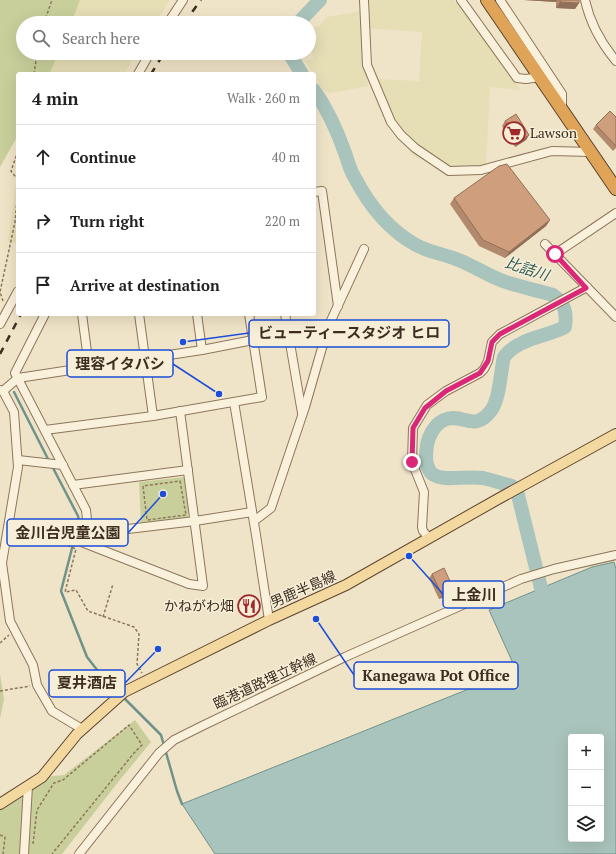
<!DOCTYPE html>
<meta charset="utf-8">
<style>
body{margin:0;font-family:"PT Serif","Noto Sans JP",serif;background:#f6f6f6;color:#222}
.controls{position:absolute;right:12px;bottom:12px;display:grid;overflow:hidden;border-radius:4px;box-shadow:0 4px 16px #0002}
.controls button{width:36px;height:36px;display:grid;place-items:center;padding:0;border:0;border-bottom:1px solid #e0e0e0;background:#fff;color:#222;font:20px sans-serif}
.stop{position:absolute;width:12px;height:12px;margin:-9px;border:3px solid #db2777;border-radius:50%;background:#fff}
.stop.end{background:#db2777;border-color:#fff;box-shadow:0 1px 4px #0008}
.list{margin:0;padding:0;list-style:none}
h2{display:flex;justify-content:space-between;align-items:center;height:52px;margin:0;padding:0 16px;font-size:17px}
h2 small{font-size:13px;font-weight:400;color:#767676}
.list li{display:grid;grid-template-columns:26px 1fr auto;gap:12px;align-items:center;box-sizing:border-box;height:64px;padding:0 16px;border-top:1px solid #e0e0e0}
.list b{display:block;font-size:15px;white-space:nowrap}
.list em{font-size:13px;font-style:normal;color:#767676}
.icon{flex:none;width:22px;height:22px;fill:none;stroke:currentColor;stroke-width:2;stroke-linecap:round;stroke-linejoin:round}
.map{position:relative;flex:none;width:616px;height:854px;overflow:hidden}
.search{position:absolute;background:#fff;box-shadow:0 4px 16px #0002;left:16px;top:16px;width:300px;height:44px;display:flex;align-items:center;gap:10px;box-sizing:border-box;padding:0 14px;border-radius:22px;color:#767676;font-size:15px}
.panel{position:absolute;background:#fff;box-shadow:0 4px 16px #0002;left:16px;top:72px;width:300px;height:244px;border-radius:4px}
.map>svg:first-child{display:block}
.farmland{fill:#e6deb5}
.green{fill:#c9cf9b}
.water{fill:#a9c4bc;stroke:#6f938a;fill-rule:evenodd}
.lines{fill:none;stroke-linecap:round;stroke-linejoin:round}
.stream{stroke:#6f938a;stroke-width:2.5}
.river{stroke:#a9c4bc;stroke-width:14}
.minor-casing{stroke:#8d765c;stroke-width:10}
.major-casing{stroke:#5b4430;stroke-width:12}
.highway-casing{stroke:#5b4430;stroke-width:14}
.path{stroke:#8d765c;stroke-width:1.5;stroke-dasharray:3 2;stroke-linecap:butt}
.minor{stroke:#faf1dc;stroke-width:8}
.major{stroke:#f3d9a0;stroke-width:10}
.highway{stroke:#e0a458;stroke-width:12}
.rail{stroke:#3d2e20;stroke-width:2.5;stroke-dasharray:7 7;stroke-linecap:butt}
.wall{fill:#b2896c}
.shaded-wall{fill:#916f58}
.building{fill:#cf9f7d;stroke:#916f58}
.route{stroke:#db2777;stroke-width:5}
.labels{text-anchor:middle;stroke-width:3;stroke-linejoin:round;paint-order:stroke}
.poi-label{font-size:14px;fill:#3d2e20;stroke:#f7eed8;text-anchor:start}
.street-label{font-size:14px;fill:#3d2e20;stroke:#f7eed8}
.water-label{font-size:15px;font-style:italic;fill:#2f5d5a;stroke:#f7eed8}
.leader{fill:none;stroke:#1d4ed8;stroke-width:1.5}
.callout-dot{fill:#1d4ed8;stroke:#f7eed8;stroke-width:1.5}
.callout{fill:#f7eed8;stroke:#1d4ed8;stroke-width:1.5}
.callout-label{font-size:15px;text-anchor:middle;font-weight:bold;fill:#3d2e20}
</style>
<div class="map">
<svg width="616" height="854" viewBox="0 0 616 854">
<rect width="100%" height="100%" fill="#f0e4c8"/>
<!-- farmland -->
<g class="farmland">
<polygon points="62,0 170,0 155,23 50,23"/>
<polygon points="369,0 454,0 491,47 521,90 490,87 486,166 444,170 414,156 397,136 376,79 419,81 422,32 364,28 368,86 331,93 323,90 305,61 313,59 309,36 309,28 319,26 327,17 369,10"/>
<polygon points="48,53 137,53 124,74 46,74"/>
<polygon points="18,169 18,245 8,241"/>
</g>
<!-- green -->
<g class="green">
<polygon points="0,0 80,0 71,23 23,23 23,53 59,53 49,74 18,74 18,135 0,167"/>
<polygon points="184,477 188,506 188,518 141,523 139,482"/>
<polygon points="0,674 4,699 0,719"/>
<polygon points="135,720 151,742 119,781 62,854 0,854 0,805 42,777 64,775"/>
</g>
<!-- water -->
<path class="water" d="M 614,562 L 616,569 L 616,854 L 215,854 L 182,804 L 516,670 L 489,610 L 592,567 ZM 571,737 L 601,737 L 601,839 L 571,839 Z"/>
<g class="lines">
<!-- stream -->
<g class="stream">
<polyline points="14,392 49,461"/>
<polyline points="52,466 78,516 79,521 61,591 87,657 105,680 119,693"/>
<polyline points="122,696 161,735 177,791 182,804"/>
</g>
<!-- river -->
<g class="river">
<polyline points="298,23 320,0"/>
<polyline points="289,53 302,74"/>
<path d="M 314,90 C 328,110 337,130 345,153 C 348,161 350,171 355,178 C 369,205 389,230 416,245 C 429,252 443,254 456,259 C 472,265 487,275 503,281 C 519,287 536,290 553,295 C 565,303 567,313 565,327 C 546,337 518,338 504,357 C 500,373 500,402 489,413 C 473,432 461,412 444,420 C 435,424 429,435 427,445 C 420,492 454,474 483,478 C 493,480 503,484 512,486 L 518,495 L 541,588"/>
</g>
<!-- minor casing -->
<g class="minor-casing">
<g id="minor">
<polyline points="364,0 367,65 391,122 401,135 415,148 449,171 481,170 552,151 591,152"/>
<polyline points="461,0 517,78 526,79 540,77"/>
<polyline points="500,0 562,94 562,109"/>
<path d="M 585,0 C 590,23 601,43 616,61"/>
<polyline points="168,23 183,0"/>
<polyline points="138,74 150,53"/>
<polyline points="314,192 322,191 338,306"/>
<polyline points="545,244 616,317"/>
<polyline points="555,254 616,213"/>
<polyline points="45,314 15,373 86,510 88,529 84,543 189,584 203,586 180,411"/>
<polyline points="82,314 89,367"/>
<polyline points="139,314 153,416 262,397 249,314"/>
<polyline points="285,314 302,413"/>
<polyline points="0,324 18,291"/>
<polyline points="202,350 253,340"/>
<polyline points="0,390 3,391 14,412 18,467 2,563 10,621 33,665 37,685 52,711 82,729"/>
<polyline points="3,391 18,378 202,350 197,314"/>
<polyline points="234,402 256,535 269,620"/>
<polyline points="45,430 153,416"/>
<polyline points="18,460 63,465"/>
<polyline points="73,485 188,470"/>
<polyline points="254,521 271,508 305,407 328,327 364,249"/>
<polyline points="86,534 195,521 252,512"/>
<polyline points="429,538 423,531 422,527 424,492 412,462 413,428 427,405 446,391 480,373 484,369 488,361 492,342 500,334 587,287"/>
<polyline points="24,854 28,786"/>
<polyline points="79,854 159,753 174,740 202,726 345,657 521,579 554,569 616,555"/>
</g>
</g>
<!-- major casing -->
<g class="major-casing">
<polyline id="major" points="0,804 42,777 77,734 124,692 269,620 346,585 498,499 616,434"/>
</g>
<!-- highway casing -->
<g class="highway-casing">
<polyline id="highway" points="487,0 616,189"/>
</g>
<!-- path -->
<g class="path">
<polyline points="44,23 52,0"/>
<polyline points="34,74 37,53"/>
<polyline points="18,151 11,171 18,180"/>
<polyline points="3,301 0,292 15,222 18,190"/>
<polygon points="180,481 186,515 147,520 143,486"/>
<polyline points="18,522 76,549 65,592 76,590 88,611 134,627 139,634 137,664 142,673"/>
<polyline points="103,617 113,584"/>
<polyline points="0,643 9,635"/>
<polyline points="0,691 30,686"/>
<polyline points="0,835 5,837 3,854"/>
<polyline points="33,844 37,810 54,783 63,780 129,725 142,745 134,753 52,854"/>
</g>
<!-- minor -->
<use href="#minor" class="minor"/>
<!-- major -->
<use href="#major" class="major"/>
<!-- highway -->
<use href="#highway" class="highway"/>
<!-- rail -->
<g class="rail">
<polyline points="184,23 201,0"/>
<polyline points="151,74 164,53"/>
<polyline points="0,354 21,314"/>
</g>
</g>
<!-- wall -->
<g class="wall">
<polygon points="524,0 579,0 579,3 575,9 556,8 556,2"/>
<polygon points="616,117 616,148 613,151 593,129 596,125"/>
<polygon points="505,121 529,135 526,140 515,147 502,126"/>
<polygon points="454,198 550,220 546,226 505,258 479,246 450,204"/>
<polygon points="432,574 451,594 439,599 429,578"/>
</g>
<!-- shaded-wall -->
<g class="shaded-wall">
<polygon points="524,0 557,0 556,2"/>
<polygon points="560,2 579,3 575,9 556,8"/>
<polygon points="529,135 526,140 515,147 518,142"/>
<polygon points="550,220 546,226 505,258 509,252"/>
<polygon points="454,590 451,594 439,599 442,595"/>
</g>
<!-- building -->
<g class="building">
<polygon points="560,0 579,0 579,3 560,2"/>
<polygon points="610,111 616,117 616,146 596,125"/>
<polygon points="516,114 529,135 518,142 505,121"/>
<polygon points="507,164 550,220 509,252 483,240 454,198 499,166"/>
<polygon points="444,568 454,590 442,595 432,574"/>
</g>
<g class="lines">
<!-- route -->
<polyline class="route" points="412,462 413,428 425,408 446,391 480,373 488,361 492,342 500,334 586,288 555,254"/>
</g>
<!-- icons -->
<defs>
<g id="supermarket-ring" transform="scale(1.15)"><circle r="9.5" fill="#f7eed8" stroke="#9e2a2b" stroke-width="1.5"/><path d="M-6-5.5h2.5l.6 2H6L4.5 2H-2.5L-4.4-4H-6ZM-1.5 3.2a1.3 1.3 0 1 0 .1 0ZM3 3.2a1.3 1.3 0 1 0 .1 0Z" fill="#9e2a2b"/></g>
<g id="restaurant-ring" transform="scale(1.15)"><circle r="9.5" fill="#f7eed8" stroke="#9e2a2b" stroke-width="1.5"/><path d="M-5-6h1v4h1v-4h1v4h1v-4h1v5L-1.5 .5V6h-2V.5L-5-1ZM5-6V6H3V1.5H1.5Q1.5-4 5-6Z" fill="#9e2a2b"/></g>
</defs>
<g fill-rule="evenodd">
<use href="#supermarket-ring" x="514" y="133"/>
<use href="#restaurant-ring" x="249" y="606"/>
</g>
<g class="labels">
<!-- poi labels -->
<g class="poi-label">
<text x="530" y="138">Lawson</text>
<text x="234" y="611" text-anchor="end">かねがわ畑</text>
</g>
<!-- street labels -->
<g class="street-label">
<text transform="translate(303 589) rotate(-24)" y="5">男鹿半島線</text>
<text transform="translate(265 681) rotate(-25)" y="5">臨港道路埋立幹線</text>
</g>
<!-- water labels -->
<g class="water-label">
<text transform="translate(527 269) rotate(18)" y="5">比詰川</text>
</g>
</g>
<!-- callouts -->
<path class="leader" d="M183 342L249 333M219 394L173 364M163 494L128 533M409 556L443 594M316 619L354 675M158 649L125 683"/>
<g class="callout-dot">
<circle cx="183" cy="342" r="4"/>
<circle cx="219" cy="394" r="4"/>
<circle cx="163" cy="494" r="4"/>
<circle cx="409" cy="556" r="4"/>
<circle cx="316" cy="619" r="4"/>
<circle cx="158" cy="649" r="4"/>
</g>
<g class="callout">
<rect x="249" y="320" width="200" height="27" rx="4"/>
<rect x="67" y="350" width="106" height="27" rx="4"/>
<rect x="7" y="519" width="121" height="27" rx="4"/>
<rect x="443" y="581" width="61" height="27" rx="4"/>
<rect x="354" y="662" width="164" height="27" rx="4"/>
<rect x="49" y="670" width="76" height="27" rx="4"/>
</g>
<g class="callout-label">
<text x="349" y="338">ビューティースタジオ ヒロ</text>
<text x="120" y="369">理容イタバシ</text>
<text x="68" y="538">金川台児童公園</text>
<text x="474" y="600">上金川</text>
<text x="436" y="681">Kanegawa Pot Office</text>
<text x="87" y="688">夏井酒店</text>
</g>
</svg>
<div class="controls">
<button>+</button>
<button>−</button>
<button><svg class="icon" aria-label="layers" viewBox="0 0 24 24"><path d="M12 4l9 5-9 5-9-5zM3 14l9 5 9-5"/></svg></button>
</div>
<div class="stop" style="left:555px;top:254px"></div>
<div class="stop end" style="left:412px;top:462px"></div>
<div class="search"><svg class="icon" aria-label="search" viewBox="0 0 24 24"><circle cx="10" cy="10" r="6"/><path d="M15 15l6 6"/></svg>Search here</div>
<section class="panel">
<h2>4 min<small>Walk · 260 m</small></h2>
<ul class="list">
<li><svg class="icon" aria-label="ahead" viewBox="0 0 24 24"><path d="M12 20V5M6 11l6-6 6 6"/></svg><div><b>Continue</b></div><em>40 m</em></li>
<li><svg class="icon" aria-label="right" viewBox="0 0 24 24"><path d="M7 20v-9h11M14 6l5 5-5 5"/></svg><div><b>Turn right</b></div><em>220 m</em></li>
<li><svg class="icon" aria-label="arrive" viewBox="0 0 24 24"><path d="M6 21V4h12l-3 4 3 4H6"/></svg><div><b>Arrive at destination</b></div></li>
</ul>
</section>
</div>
